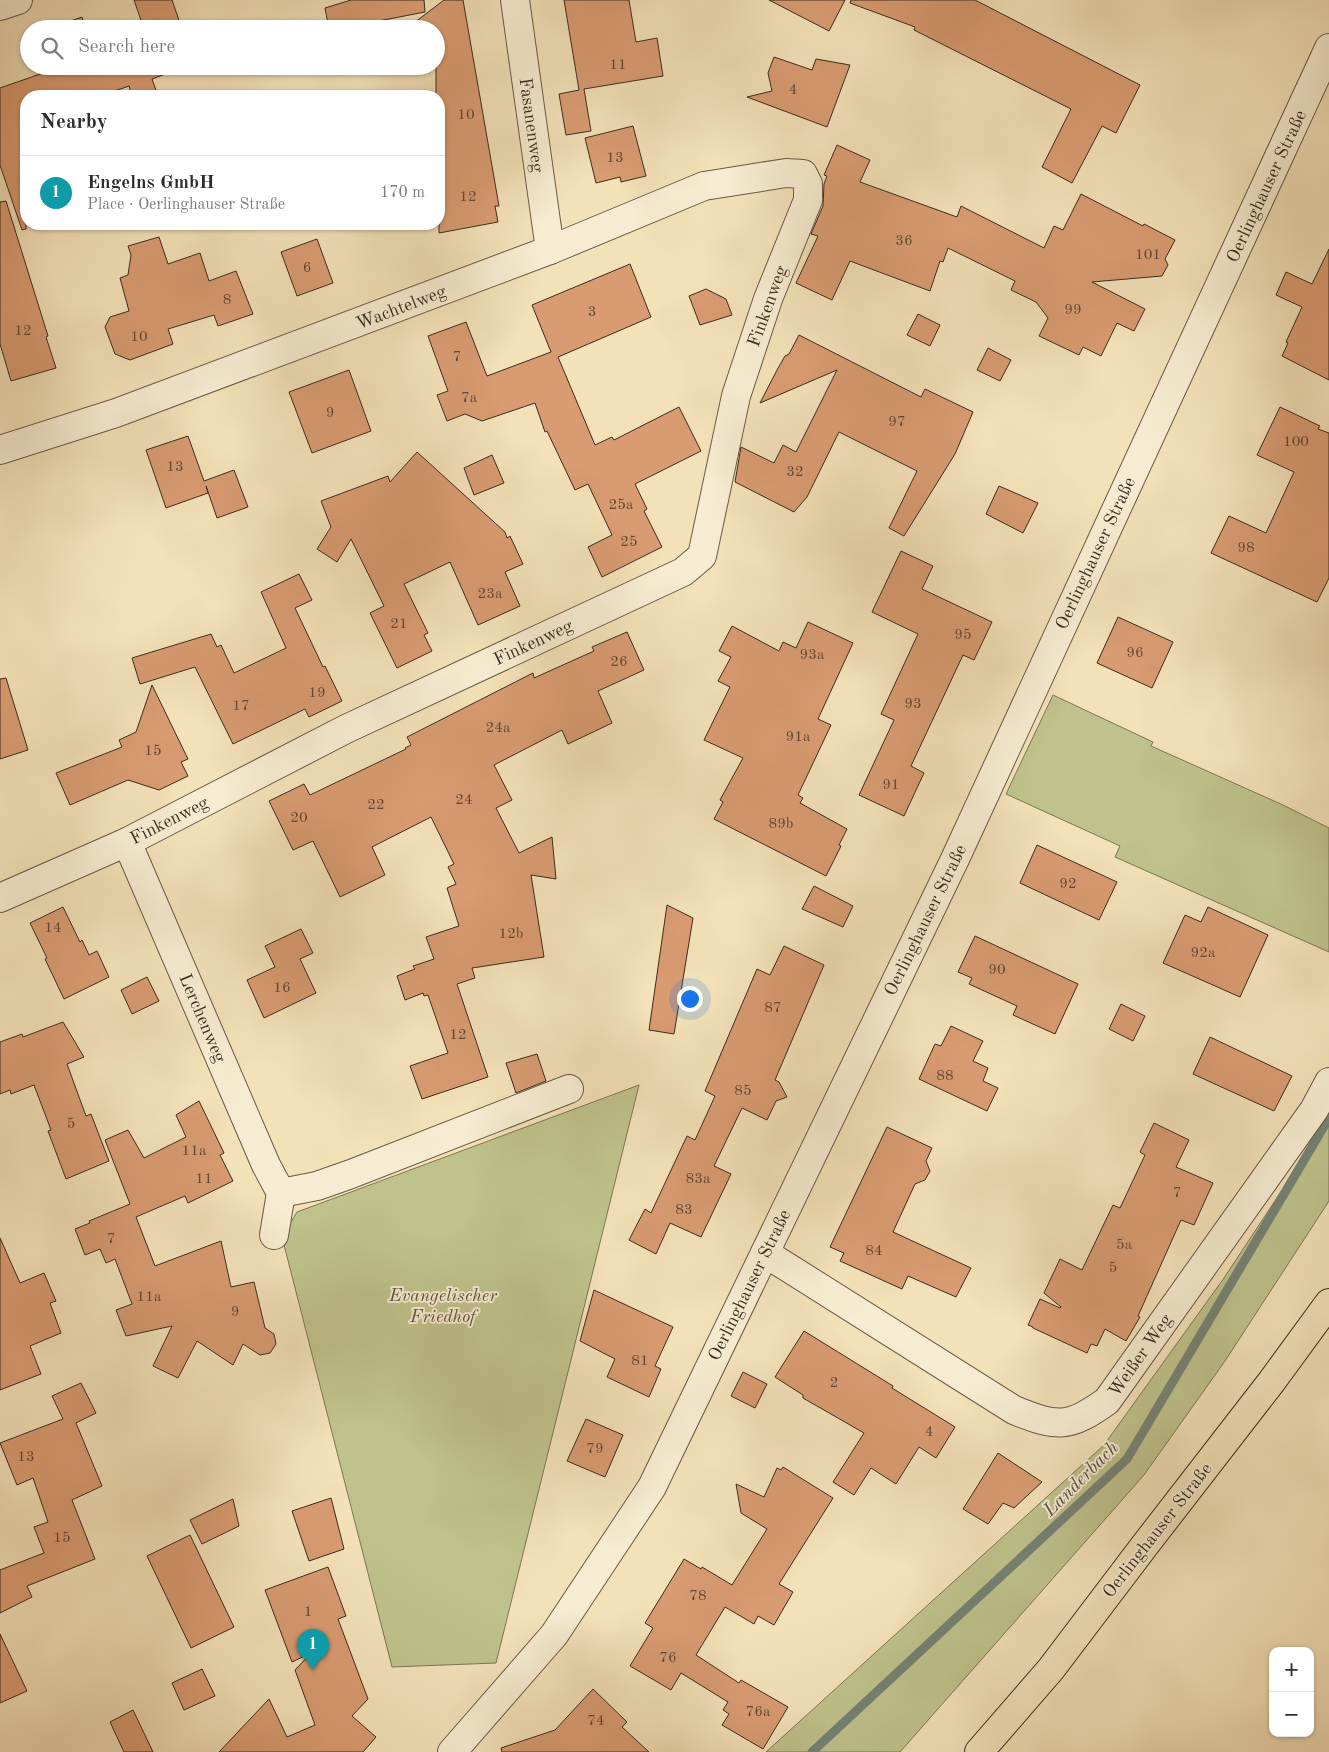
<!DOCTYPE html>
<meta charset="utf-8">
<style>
body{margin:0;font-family:"Old Standard TT",serif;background:#f2f2f3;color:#2b2b33}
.controls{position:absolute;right:15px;bottom:15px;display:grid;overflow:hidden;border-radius:10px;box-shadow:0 1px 4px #0004}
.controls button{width:45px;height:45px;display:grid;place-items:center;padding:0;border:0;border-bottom:1px solid #e1e1e2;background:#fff;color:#2b2b33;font:25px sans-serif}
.you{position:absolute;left:689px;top:998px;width:18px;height:18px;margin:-12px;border:4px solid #fff;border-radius:50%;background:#1a73e8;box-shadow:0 0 0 8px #1a73e833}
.badge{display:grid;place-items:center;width:32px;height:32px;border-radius:50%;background:#8f2418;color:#fff;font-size:16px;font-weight:700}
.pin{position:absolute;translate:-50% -41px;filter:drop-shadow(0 1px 2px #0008)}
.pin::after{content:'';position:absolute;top:26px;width:18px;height:15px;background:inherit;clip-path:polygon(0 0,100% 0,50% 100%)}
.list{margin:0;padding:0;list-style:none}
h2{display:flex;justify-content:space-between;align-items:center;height:65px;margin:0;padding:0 20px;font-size:21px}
h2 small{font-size:16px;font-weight:400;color:#7c7c81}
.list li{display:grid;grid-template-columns:32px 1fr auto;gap:15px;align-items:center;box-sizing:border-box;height:75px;padding:0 20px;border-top:1px solid #e1e1e2}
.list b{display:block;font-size:19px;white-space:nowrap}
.list p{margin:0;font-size:16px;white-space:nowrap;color:#7c7c81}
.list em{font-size:16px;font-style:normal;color:#7c7c81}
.icon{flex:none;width:28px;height:28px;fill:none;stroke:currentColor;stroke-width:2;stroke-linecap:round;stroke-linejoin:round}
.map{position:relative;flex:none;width:1329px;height:1752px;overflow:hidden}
.search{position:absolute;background:#fff;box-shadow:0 1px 4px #0004;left:20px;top:20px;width:425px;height:55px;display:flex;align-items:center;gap:12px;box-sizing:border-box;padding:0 18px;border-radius:28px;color:#7c7c81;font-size:19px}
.panel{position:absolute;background:#fff;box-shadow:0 1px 4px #0004;left:20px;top:90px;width:425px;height:140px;border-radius:20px}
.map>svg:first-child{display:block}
.green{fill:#bfc28c;stroke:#7d7656}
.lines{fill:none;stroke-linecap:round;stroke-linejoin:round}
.stream{stroke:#758374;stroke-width:9}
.building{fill:#d99b71;stroke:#3b2b1f}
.minor-casing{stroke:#695845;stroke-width:30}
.major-casing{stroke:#3b2b1f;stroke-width:30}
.minor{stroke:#f7ecd1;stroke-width:28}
.major{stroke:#f3e1b8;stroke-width:28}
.labels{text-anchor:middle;stroke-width:4;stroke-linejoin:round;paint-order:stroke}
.number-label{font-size:15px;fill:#624734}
.street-label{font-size:18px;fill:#3b2b1f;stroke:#f7ecd1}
.park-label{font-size:18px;font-style:italic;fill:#5c513a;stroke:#f7ecd1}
.water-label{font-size:19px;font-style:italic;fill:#535042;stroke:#f7ecd1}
</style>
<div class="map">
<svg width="1329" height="1752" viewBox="0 0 1329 1752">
<rect width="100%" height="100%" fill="#f3e1b8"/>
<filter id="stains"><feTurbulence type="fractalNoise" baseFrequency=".004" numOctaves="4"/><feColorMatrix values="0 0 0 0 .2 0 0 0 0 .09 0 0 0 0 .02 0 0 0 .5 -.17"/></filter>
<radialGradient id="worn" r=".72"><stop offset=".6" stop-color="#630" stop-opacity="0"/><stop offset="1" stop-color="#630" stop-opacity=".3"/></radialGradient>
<!-- green -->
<g class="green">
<polygon points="1053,695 1153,742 1151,746 1283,805 1329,828 1329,952 1115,857 1120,846 1006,794"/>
<polygon points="639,1085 496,1663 392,1667 282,1237 297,1212"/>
<polygon points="1329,1119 1329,1201 1225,1361 1144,1475 900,1752 766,1752 1104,1445 1224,1278"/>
</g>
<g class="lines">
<!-- stream -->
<polyline class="stream" points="812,1752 1127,1459 1329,1118"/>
</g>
<!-- building -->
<g class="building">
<polygon points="134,0 172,0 181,26 174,29 144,29"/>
<polygon points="351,0 424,0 425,12 337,29 329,29 325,8"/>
<polygon points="444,0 463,0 499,206 495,206 498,222 439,233 439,96 436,96 436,29 406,29"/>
<polygon points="564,0 629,0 636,42 657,38 663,76 584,89 591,131 566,135 559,94 579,90"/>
<polygon points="769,0 845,0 829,31"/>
<polygon points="851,0 975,0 1140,85 1116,133 1102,126 1072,183 1042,167 1071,109 914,30 915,27 850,3"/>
<polygon points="82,17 86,29 50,29 50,28"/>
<polygon points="774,57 812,70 816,59 850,65 827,127 747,97 772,91 768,73"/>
<polygon points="63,66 175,66 176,70 152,79 158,96 132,96 129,86 100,96 26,96 26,229 22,230 0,165 0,88"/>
<polygon points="633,126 646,176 621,182 620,177 596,183 585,138"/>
<polygon points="837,145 870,160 860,182 957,217 961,206 1044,248 1054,226 1063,230 1081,194 1143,226 1144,224 1175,240 1165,259 1168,265 1162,276 1092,282 1145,309 1134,331 1117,323 1101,356 1083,347 1079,355 1039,336 1048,318 1036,302 1011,290 1015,281 948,248 943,262 940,261 930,291 850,261 832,300 796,283 818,236 811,234 823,206 824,184 827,176 824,175"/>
<polygon points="6,201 48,336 46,337 56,368 11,381 0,344 0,202"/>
<polygon points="159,237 168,264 200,253 209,281 236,271 253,314 218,326 214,315 168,329 173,344 130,360 115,354 105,327 110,317 129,311 120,278 128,275 131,255 128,246"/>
<polygon points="317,239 333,283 297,296 281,252"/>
<polygon points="1329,249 1329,380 1282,356 1288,343 1286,342 1302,307 1276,295 1286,272 1312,284"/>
<polygon points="630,264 651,317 558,357 595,445 612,437 614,440 679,407 701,451 635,484 647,509 644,511 662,547 602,577 588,547 612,535 588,484 575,490 547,431 545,432 535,403 482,421 465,414 447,421 437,395 448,391 428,336 466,322 487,376 551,352 532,305"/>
<polygon points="706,289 726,299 732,315 700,325 689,296"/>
<polygon points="918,314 940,325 930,346 907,335"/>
<polygon points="799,335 921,397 925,389 973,412 955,454 904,536 889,528 917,471 839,432 807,497 794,512 735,482 741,447 774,463 783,445 796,452 837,370 760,403 777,370 785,356 789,354"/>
<polygon points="988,348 1011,360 1000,381 977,370"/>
<polygon points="349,370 371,431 312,453 289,392"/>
<polygon points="1280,407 1320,426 1318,429 1329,433 1329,578 1317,602 1211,553 1229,516 1266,533 1294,472 1257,455"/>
<polygon points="188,436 204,481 234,470 248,507 217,518 206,486 208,493 166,508 146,450"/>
<polygon points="417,452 505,532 507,538 510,536 523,564 505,572 520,606 478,625 450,562 404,584 428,633 424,635 432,651 397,668 370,613 384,606 351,539 337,562 317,549 331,527 321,501 388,476 390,482"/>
<polygon points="492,455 504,483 474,495 464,468"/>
<polygon points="999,486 1038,503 1023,533 986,514"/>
<polygon points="901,551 933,566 922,589 992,622 974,660 963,655 911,766 924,773 904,816 859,795 894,720 881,714 918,634 872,612"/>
<polygon points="299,574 312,600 295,608 323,667 325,666 342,701 309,717 305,709 233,744 195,667 140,684 132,658 211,634 217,647 221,645 234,673 286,648 261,592"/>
<polygon points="1118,617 1173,642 1152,688 1097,663"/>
<polygon points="808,622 853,643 818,719 831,725 798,795 803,798 800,803 847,829 839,845 841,846 826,876 714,819 723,802 720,800 743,758 704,740 730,687 718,681 731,657 719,651 732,626 779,651 783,642 796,648"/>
<polygon points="627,632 644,670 598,691 612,723 568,744 562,730 494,765 512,800 496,808 519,853 552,837 556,879 531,875 544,957 472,968 475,978 457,984 488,1077 422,1099 410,1066 448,1053 428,995 424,996 423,993 405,1000 397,976 415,969 413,966 434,959 426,937 459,926 447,888 456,884 448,867 454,864 431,817 372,847 385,875 340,897 313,841 293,850 269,801 304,784 310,795 406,749 405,748 411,745 407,737 533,673 534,678 594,651 592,647"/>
<polygon points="6,678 28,750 0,759 0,679"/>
<polygon points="152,685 188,759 181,762 188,776 159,790 128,780 70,805 56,773 122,747 119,740 136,732"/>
<polygon points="1037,845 1117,882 1099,920 1020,883"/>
<polygon points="814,886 853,906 843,927 802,909"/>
<polygon points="667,905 693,918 674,1034 649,1030"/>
<polygon points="63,907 80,942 82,940 89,955 97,951 109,977 64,999 45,959 47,958 30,923"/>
<polygon points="1208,907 1268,935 1240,997 1163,963 1185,915 1201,922"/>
<polygon points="301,929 313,953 300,959 316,993 264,1018 247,980 275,967 265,946"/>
<polygon points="975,936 1078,984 1055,1034 1013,1015 1017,1006 969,984 972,978 958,972"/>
<polygon points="784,946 824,965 775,1080 779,1082 787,1097 776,1101 767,1120 742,1108 714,1166 731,1174 701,1237 670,1223 656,1254 629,1240 645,1209 651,1213 687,1136 695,1140 715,1096 705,1091 757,969 770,975"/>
<polygon points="147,977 159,1001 132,1014 121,990"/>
<polygon points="1121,1004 1145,1016 1133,1041 1109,1029"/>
<polygon points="63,1022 84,1057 67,1064 86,1116 91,1114 109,1161 66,1179 48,1131 51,1130 34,1085 11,1094 10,1090 0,1094 0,1042 22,1034 23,1037"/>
<polygon points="951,1026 983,1041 973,1061 988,1068 983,1081 998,1088 987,1111 919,1079 935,1044 941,1046"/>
<polygon points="1210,1037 1292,1076 1274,1111 1193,1074"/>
<polygon points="537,1054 546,1081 516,1093 506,1063"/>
<polygon points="199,1101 224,1153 220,1155 233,1181 188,1203 185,1196 136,1217 155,1266 221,1241 231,1287 254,1282 265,1328 274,1334 276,1344 270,1353 260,1355 243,1344 233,1365 197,1341 178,1378 153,1366 172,1326 126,1336 116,1310 132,1304 115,1259 106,1263 100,1249 85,1255 75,1229 90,1223 89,1221 130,1204 105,1140 128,1130 144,1158 186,1137 176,1115"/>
<polygon points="1154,1123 1189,1140 1176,1167 1213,1183 1194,1225 1181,1220 1138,1316 1140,1317 1126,1341 1105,1329 1097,1346 1091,1344 1087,1353 1033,1328 1033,1327 1028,1325 1040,1299 1060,1308 1061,1307 1044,1293 1060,1259 1082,1270 1113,1205 1120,1208 1145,1155 1140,1152"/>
<polygon points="887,1127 932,1148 926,1161 930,1171 925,1180 915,1184 893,1232 971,1268 956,1297 908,1276 902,1289 840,1261 844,1253 830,1247"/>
<polygon points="0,1238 20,1283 44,1273 56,1301 50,1303 61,1333 30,1346 41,1374 0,1390"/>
<polygon points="594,1290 673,1327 655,1366 661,1369 649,1397 607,1377 615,1359 580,1341"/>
<polygon points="804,1331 893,1386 892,1388 955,1427 936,1458 919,1447 896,1484 871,1468 854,1495 833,1482 864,1433 803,1398 803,1395 775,1377"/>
<polygon points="743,1372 767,1384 755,1408 731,1396"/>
<polygon points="81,1383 96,1413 76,1423 102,1486 72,1500 95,1559 27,1586 32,1597 0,1613 0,1570 44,1553 34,1527 48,1522 33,1478 17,1485 0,1443 63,1419 52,1396"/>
<polygon points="586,1419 623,1435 605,1477 567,1461"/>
<polygon points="998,1453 1042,1482 1014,1508 1003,1503 988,1524 963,1509"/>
<polygon points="783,1467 833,1498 779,1584 793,1592 774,1625 758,1616 754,1624 725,1607 696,1655 739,1683 741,1680 788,1707 763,1749 722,1725 729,1714 723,1710 728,1702 681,1673 671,1690 630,1666 653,1628 645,1623 684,1559 701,1569 702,1567 732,1585 767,1529 741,1513 736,1484 764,1497 777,1468 781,1470"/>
<polygon points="331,1498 344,1549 309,1561 292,1511"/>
<polygon points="233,1499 239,1526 202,1544 190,1520"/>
<polygon points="190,1535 234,1627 191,1648 147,1556"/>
<polygon points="328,1567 346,1616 338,1619 368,1699 352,1716 376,1737 363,1752 219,1752 269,1699 287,1737 315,1725 295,1670 311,1653 292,1662 265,1590"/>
<polygon points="0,1634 27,1691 0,1703"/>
<polygon points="202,1669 215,1696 184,1710 172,1683"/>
<polygon points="593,1689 627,1722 622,1727 649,1752 502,1752 501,1748 555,1730"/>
<polygon points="133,1710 153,1752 124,1752 110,1722"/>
</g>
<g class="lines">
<!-- minor casing -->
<g class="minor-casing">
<g id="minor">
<polyline points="515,0 550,250"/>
<polyline points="0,6 18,0"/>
<polyline points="0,450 116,413 550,250 704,186 786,173 803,174 808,184 808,200 768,299 736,396 702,556 683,572 346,729 127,842 0,898"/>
<polyline points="127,842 266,1165 281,1193 317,1186 351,1174 569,1089"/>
<polyline points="274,1235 281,1193"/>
<path d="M 765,1253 L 1014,1410 C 1058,1428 1069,1428 1107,1401 L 1314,1110 L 1329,1082"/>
<polyline points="452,1752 554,1635 652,1487 955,859 1329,48"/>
</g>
</g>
<!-- major casing -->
<g class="major-casing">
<polyline id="major" points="979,1752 1051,1669 1145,1545 1272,1381 1329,1303"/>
</g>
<!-- minor -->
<use href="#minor" class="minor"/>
<!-- major -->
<use href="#major" class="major"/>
</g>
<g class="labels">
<!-- number labels -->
<g class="number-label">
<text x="618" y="69">11</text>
<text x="793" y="94">4</text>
<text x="466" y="119">10</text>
<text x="615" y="162">13</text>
<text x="468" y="201">12</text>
<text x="904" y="245">36</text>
<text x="1148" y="259">101</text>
<text x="307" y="272">6</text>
<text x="227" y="304">8</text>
<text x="1073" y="314">99</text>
<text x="592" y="316">3</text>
<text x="23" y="335">12</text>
<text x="139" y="341">10</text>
<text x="457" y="361">7</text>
<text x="469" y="402">7a</text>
<text x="330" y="417">9</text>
<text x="897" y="426">97</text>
<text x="1296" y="446">100</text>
<text x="175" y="471">13</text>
<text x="795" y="476">32</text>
<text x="621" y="509">25a</text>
<text x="629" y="546">25</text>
<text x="1246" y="552">98</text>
<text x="490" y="598">23a</text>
<text x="399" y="628">21</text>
<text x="963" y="639">95</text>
<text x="1135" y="657">96</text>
<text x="812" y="659">93a</text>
<text x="619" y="666">26</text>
<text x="317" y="697">19</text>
<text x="913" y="708">93</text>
<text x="241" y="710">17</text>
<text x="498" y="732">24a</text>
<text x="798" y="741">91a</text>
<text x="153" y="755">15</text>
<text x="891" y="789">91</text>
<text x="464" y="804">24</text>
<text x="376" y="809">22</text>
<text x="299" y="822">20</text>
<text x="781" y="828">89b</text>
<text x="1068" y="888">92</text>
<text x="53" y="932">14</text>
<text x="511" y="938">12b</text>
<text x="1203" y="957">92a</text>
<text x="997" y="974">90</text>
<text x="282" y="992">16</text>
<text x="773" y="1012">87</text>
<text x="458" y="1039">12</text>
<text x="945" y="1080">88</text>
<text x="743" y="1095">85</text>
<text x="71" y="1128">5</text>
<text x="194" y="1155">11a</text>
<text x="204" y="1183">11</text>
<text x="698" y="1183">83a</text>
<text x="1177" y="1197">7</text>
<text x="684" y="1214">83</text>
<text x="111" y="1243">7</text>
<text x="1124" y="1249">5a</text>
<text x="874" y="1255">84</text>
<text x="1113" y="1272">5</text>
<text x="149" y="1301">11a</text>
<text x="235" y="1316">9</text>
<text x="640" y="1365">81</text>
<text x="834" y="1387">2</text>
<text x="929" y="1436">4</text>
<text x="595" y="1453">79</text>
<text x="26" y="1461">13</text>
<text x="62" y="1542">15</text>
<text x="698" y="1600">78</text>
<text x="308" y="1616">1</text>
<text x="668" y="1662">76</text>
<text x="758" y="1716">76a</text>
<text x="596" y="1725">74</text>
</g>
<!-- street labels -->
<g class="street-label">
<text transform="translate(532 125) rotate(82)" y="6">Fasanenweg</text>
<text transform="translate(1266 186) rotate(-65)" y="6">Oerlinghauser Straße</text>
<text transform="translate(767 306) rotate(-70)" y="6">Finkenweg</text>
<text transform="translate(401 307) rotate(-21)" y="6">Wachtelweg</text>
<text transform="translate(1095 553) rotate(-65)" y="6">Oerlinghauser Straße</text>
<text transform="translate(533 642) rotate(-25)" y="6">Finkenweg</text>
<text transform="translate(169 820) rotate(-27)" y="6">Finkenweg</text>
<text transform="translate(925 920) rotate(-64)" y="6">Oerlinghauser Straße</text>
<text transform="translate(203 1018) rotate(67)" y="6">Lerchenweg</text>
<text transform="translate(749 1285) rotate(-64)" y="6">Oerlinghauser Straße</text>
<text transform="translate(1140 1355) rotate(-55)" y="6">Weißer Weg</text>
<text transform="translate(1157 1530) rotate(-52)" y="6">Oerlinghauser Straße</text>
</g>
<!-- park labels -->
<g class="park-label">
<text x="443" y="1301">Evangelischer<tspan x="443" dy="21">Friedhof</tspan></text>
</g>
<!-- water labels -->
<g class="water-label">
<text transform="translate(1080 1478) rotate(-45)" y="7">Landerbach</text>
</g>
</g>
<rect width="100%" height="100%" filter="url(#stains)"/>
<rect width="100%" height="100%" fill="url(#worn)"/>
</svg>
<div class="controls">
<button>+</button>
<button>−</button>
</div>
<div class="you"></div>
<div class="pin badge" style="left:313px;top:1670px;background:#0f9aa8">1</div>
<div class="search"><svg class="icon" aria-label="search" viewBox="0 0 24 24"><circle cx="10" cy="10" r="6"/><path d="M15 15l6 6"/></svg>Search here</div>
<section class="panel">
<h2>Nearby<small></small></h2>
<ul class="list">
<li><span class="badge" style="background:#0f9aa8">1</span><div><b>Engelns GmbH</b><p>Place · Oerlinghauser Straße</p></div><em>170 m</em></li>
</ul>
</section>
</div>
